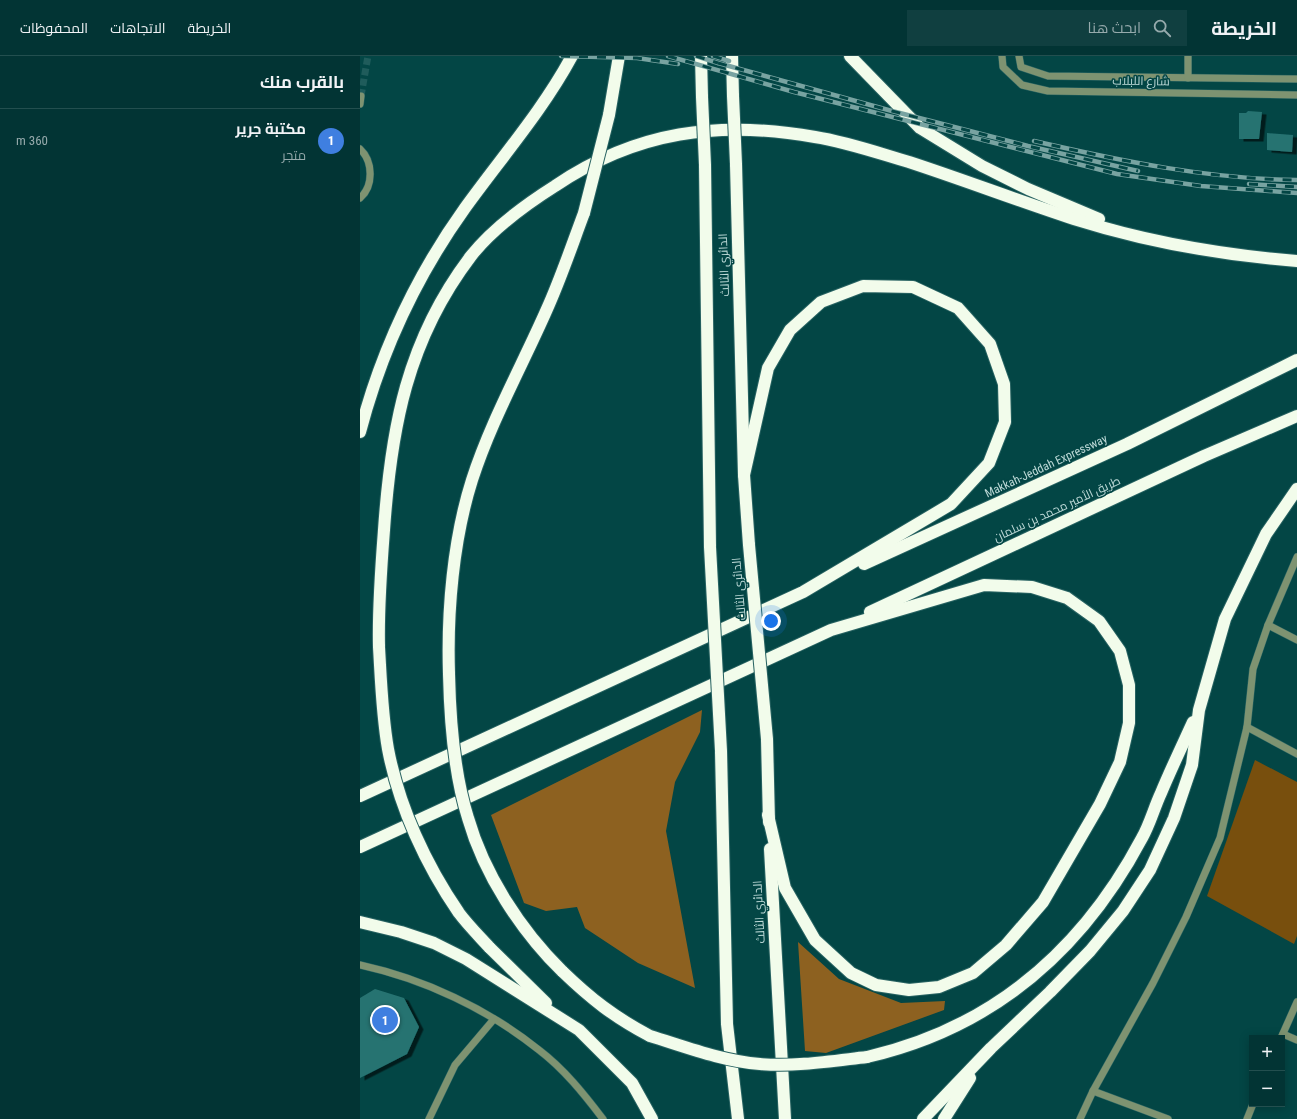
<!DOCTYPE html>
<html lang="ar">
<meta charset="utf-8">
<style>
body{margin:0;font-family:"Roboto Condensed",Cairo,sans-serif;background:#103f40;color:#f1f3f6;direction:rtl}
.controls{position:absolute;right:12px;bottom:12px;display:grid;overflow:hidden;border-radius:0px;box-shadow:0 2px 10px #0003}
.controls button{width:36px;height:36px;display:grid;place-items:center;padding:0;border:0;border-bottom:1px solid #234f4f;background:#023434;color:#f1f3f6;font:20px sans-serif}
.you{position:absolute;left:411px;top:565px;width:14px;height:14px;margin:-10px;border:3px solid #fff;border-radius:50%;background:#1a73e8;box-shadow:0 0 0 6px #1a73e833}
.badge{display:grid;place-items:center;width:26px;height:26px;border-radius:50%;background:#d6ab8b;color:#fff;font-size:13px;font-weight:700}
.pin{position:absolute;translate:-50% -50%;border:2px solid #fff;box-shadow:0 1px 4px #0006}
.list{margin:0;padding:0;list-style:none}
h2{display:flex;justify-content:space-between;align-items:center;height:52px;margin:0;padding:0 16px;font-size:17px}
h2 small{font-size:13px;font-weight:400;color:#96aaac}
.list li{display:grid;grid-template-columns:26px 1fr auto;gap:12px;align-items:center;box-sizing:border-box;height:64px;padding:0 16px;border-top:1px solid #234f4f}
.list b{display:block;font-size:15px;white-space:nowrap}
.list p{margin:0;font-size:13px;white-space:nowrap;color:#96aaac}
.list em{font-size:13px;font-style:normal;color:#96aaac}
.icon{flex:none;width:22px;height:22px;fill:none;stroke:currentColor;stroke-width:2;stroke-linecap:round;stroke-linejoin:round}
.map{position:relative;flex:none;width:937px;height:1063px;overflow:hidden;direction:ltr}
header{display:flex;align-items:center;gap:24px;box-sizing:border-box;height:56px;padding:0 20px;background:#023434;border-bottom:1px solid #234f4f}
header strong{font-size:19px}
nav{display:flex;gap:22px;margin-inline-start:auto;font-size:14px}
.search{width:280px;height:36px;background:#103f40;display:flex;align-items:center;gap:10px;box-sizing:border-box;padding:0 14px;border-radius:0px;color:#96aaac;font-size:15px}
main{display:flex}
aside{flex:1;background:#023434}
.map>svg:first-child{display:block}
.green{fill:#784f0d}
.forest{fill:#8d6120}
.building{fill:#277371;filter:url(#shadow)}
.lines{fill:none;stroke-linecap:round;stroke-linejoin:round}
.minor-tunnel{stroke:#1f5c5b;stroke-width:7;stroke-dasharray:7 3.5;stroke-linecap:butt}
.minor-casing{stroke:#286362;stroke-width:8}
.highway-casing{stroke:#286362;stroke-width:14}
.minor{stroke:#7e9371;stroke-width:7}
.highway{stroke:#f2fceb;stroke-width:12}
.rail-casing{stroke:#78a3a1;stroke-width:4.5}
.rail{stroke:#034645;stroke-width:3;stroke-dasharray:9;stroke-linecap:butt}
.highway-bridge-casing{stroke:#286362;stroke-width:14;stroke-linecap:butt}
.highway-bridge{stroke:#f2fceb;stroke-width:12}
.labels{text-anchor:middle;stroke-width:3;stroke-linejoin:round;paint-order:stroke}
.street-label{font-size:12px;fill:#bdd9d7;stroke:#034645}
</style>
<header>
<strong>الخريطة</strong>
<div class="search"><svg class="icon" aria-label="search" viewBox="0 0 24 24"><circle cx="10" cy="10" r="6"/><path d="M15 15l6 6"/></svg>ابحث هنا</div>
<nav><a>الخريطة</a><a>الاتجاهات</a><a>المحفوظات</a></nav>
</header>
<main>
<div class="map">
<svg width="937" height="1063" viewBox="0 0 937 1063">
<defs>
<filter id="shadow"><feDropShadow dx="4.5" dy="2.5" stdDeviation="0" flood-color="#0009"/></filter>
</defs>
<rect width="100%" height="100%" fill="#034645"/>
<!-- green -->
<polygon class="green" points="895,704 937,726 937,880 934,888 847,840"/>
<!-- forest -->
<g class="forest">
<polygon points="342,654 340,676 315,726 306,775 335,932 278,907 225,872 217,851 186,855 164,847 131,759"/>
<polygon points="438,886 479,923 541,947 585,945 584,954 466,997 445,995"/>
</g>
<!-- building -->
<g class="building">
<polygon points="888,55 902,56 899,83 879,83 879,57 886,57"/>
<polygon points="907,77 933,79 932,96 907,94"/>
<polygon points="15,933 44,942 59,971 47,998 0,1022 0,942"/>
</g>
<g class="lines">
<!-- minor-tunnel -->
<polyline class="minor-tunnel" points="1,40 8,0"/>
<!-- minor casing -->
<g class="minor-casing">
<g id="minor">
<polyline points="642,0 643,11 662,29 688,35 937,39"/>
<polyline points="659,0 661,11 688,20 937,23"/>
<polyline points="828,22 828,0"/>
<polyline points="0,48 1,40"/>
<path d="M 0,93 C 13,105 14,130 0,142"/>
<polyline points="908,569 937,584"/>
<polyline points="887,671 937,698"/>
<path d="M 0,909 C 64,923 128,953 179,994 C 204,1013 224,1038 243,1063"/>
<polyline points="923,978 937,984"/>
<polyline points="921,982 937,946"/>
<polyline points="733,1035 808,1063"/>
<polyline points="69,1063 95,1009 134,963"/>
<polyline points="720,1063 733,1035 793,927 826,861 860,782 887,671 893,613 908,569 937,501"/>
<polyline points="887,1063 893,1048"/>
</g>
</g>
<!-- highway casing -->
<g class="highway-casing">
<g id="highway">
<polyline points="341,0 342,41"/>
<polyline points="372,0 373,40"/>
<polyline points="490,0 560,72 622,110 668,133 739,163"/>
<polyline points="249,59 259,0"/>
<polyline points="376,108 384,419 389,489"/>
<polyline points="345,109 350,491"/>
<path d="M 0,376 C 21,296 57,219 105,152 C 141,102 183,54 212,0"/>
<polyline points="504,508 767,388 937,304"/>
<polyline points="510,556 844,400 937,360"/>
<path d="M 19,591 C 18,551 21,513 24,474 C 31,372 47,284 111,200 C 133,172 165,149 195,130 C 276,75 359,64 455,81 C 487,86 518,97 549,106 C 604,124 659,145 714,163 C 787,186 861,199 937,205"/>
<path d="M 89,618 C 87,556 93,484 112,424 C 131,365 162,310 187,253 C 201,222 212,189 224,157"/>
<polyline points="407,683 409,766"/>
<polyline points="361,695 367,968 378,1063"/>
<polyline points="0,740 443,536 591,448 629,407 645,366 644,328 630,288 598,252 553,231 503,230 461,246 430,274 408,312 384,419"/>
<polyline points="0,791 471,574 624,529 672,531 707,542 739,565 760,595 769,629 769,667 760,706 740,748 683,846 646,889 613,917 579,931 549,934 516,929 491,917 455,884 425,832 408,759"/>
<polyline points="410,793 425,1063"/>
<polyline points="0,866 41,876 74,887 106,903 219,974 272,1027 292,1063"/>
<polyline points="129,891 186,947"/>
<path d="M 202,915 C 231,943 254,961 290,980"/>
<path d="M 507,1001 C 633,972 722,895 782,782 C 790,768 794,752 801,737 C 811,713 822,690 833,666"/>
<polyline points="563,1063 631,992 690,936 730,895 763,855 790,814 814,762 832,709 839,654 865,563 906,478 937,433"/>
<polyline points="584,1063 610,1022"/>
</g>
</g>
<!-- minor -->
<use href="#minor" class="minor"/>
<!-- highway -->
<use href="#highway" class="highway"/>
<!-- rail casing -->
<g class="rail-casing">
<g id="rail">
<polyline points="201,0 277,2 318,8"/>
<polyline points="308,0 434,36 757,118 841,130 937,137"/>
<polyline points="336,0 358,7"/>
<polyline points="353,0 369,5"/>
<polyline points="358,7 532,55 668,90 778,115"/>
<path d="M 674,85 C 761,105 848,123 937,124"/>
<polyline points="889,128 937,131"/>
</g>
</g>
<!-- rail -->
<use href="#rail" class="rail"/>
<!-- highway-bridge casing -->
<g class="highway-bridge-casing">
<g id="highway-bridge">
<polyline points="373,40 376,108"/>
<polyline points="342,41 345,109"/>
<polyline points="224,157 249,59"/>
<polyline points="389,489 407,683"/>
<polyline points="350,491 361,695"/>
<path d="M 19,591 C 21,625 22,659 28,693 C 39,751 66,809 99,857 C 108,869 119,880 129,891"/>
<path d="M 89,618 C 90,664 94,718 108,762 C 124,818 161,875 202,915"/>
<path d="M 290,980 C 326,991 362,1005 400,1008 C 435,1011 472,1005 507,1001"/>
</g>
</g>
<!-- highway-bridge -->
<use href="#highway-bridge" class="highway-bridge"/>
</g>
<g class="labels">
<!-- street labels -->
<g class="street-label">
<text transform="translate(781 25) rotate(1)" y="4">شارع اللبلاب</text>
<text transform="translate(364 209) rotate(-92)" y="4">الدائري الثالث</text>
<text transform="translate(686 410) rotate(-25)" y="4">Makkah-Jeddah Expressway</text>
<text transform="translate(697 453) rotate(-25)" y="4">طريق الأمير محمد بن سلمان</text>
<text transform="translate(379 533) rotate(-95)" y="4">الدائري الثالث</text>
<text transform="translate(399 856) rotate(-93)" y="4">الدائري الثالث</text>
</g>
</g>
</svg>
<div class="controls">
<button>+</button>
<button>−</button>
</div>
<div class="you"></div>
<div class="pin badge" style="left:25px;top:964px;background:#3f7fe0">1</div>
</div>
<aside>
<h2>بالقرب منك<small></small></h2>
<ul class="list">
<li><span class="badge" style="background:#3f7fe0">1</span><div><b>مكتبة جرير</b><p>متجر</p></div><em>360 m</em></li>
</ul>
</aside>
</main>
